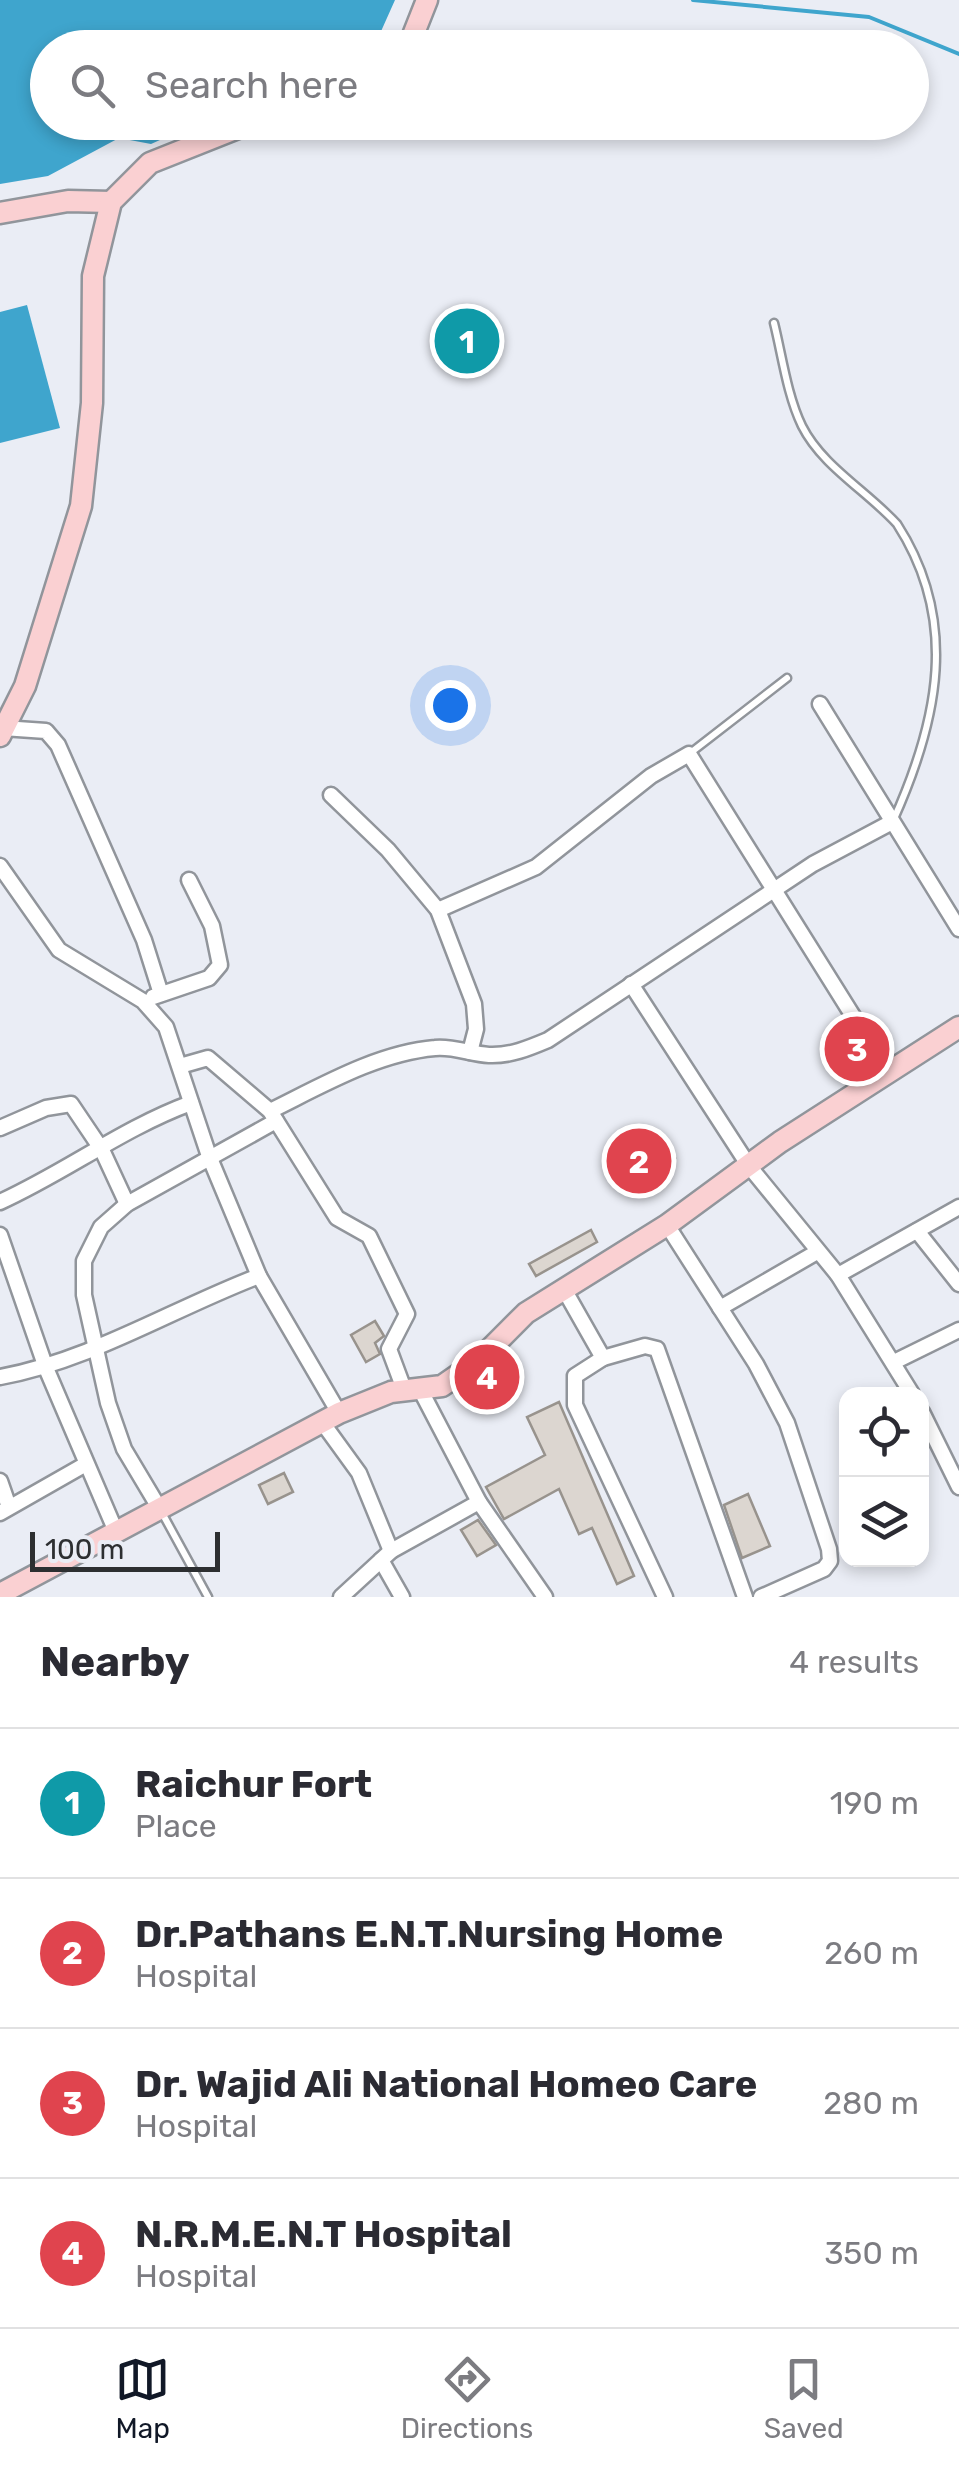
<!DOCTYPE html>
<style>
body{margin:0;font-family:Rubik,sans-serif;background:#f2f2f3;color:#2b2b33}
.controls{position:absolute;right:30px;bottom:30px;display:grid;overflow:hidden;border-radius:20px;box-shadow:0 5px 15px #0003}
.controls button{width:90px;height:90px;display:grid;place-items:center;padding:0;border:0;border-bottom:2px solid #e1e1e2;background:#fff;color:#2b2b33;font:50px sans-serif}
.scale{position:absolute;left:30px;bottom:25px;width:190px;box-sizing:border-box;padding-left:10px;border:5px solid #2d2f31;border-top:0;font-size:28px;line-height:35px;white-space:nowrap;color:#2d2f31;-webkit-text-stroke:8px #eaedf5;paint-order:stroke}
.you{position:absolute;left:450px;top:705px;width:35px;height:35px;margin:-25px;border:8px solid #fff;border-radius:50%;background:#1a73e8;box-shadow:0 0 0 15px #1a73e833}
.badge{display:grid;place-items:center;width:65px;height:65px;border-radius:50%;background:#111827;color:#fff;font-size:32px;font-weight:700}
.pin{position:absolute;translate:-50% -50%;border:5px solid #fff;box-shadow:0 2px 10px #0006}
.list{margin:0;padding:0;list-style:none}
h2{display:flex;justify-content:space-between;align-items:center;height:130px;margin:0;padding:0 40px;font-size:42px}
h2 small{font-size:32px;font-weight:400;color:#7c7c81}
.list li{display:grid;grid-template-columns:65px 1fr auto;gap:30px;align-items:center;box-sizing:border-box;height:150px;padding:0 40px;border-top:2px solid #e1e1e2}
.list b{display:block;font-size:38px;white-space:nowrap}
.list p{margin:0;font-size:32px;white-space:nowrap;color:#7c7c81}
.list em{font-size:32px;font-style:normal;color:#7c7c81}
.icon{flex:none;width:55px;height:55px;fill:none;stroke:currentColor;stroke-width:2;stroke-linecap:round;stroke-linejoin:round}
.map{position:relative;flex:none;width:959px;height:1597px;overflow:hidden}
.search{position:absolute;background:#fff;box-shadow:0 5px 15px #0003;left:30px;right:30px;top:30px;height:110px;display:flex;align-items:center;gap:25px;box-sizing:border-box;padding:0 35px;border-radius:55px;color:#7c7c81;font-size:38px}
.sheet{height:730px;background:#fff}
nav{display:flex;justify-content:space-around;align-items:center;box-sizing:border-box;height:140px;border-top:2px solid #e1e1e2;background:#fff;font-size:28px;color:#7c7c81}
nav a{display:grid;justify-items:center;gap:5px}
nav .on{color:#111827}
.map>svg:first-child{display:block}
.water{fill:#3fa5cd}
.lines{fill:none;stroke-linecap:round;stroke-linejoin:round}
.stream{stroke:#3fa5cd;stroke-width:4}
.building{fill:#dcd6d0;stroke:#98938d;stroke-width:2.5}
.lane-casing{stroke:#91959b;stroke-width:11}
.street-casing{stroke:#91959b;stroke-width:19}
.secondary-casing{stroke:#91959b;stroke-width:25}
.lane{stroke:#fff;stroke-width:6}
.street{stroke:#fff;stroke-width:14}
.secondary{stroke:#fad0d2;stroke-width:20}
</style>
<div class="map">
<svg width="959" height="1597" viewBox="0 0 959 1597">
<rect width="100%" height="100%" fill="#eaedf5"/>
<!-- water -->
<g class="water">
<polygon points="0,0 395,0 374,47 48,48 48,122 198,123 151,144 119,138 48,176 0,184"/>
<polygon points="27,305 60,428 0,443 0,312"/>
</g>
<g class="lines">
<!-- stream -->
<polyline class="stream" points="693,0 869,17 959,54"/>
</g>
<!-- building -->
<g class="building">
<polygon points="845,1023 872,1067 851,1080 823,1038"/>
<polygon points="660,1135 675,1158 624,1191 609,1167"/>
<polygon points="591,1230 597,1242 536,1276 529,1264"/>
<polygon points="375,1321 384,1336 375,1343 380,1354 366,1362 351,1335"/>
<polygon points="494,1366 503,1384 473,1401 465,1386"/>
<polygon points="559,1402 634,1576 617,1584 592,1528 579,1534 559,1489 504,1519 486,1487 545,1455 527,1417"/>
<polygon points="284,1473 293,1492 268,1504 259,1485"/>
<polygon points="748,1494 770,1546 742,1558 724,1505"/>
<polygon points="478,1520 496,1545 477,1556 461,1530"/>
</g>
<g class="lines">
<!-- lane casing -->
<g class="lane-casing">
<g id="lane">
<path d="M 774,323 C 782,355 787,395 802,426 C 822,466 867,491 897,524 C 959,620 939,719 893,821"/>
<polyline points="689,754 787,678"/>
<polyline points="161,1511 208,1597"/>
</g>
</g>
<!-- street casing -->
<g class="street-casing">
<g id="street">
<polyline points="820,704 959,929"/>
<polyline points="3,728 46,731 58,745 144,940 161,994"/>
<polyline points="331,795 388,850 438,910 474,1004 476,1029 470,1052"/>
<polyline points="0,866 59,950 143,1001 166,1027 209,1156 259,1276 339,1413"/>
<polyline points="438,910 536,867 651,776 689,754 888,1072"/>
<polyline points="631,984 749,1166 838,1275 912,1394"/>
<polyline points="153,997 209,978 220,965 212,926 189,880"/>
<polyline points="180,1066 208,1058 270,1111 337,1218 369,1236 407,1314 389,1349 405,1392"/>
<path d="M 270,1111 C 321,1086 377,1053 435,1048 C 453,1046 471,1054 489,1055 C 510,1056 529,1048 548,1040 L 813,864 L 892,822"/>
<polyline points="0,1128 46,1108 71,1104 102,1150 127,1204"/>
<path d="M 0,1202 C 66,1172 123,1128 191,1103"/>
<polyline points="667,1225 756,1364 787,1423 829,1549 830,1561 824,1569 761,1597"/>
<polyline points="917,1231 959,1284"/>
<polyline points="0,1235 46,1368 117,1534"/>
<polyline points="838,1275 959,1207"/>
<polyline points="565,1291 603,1358 575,1376 575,1405 665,1597"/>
<polyline points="720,1308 817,1252"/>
<polyline points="603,1358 645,1346 657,1349 745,1597"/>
<polyline points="894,1362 959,1330"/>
<path d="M 0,1377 C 92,1360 172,1309 259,1276"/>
<polyline points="421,1391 479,1502 545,1597"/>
<polyline points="922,1412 959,1487"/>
<polyline points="322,1422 359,1473 391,1551"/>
<polyline points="0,1481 9,1507"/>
<polyline points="161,1511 124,1449 108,1403 84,1295 84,1261 101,1227 127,1204 276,1121"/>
<polyline points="0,1513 86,1464"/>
<polyline points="381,1560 402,1597"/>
<polyline points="341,1597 391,1551 479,1502"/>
</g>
</g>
<!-- secondary casing -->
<g class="secondary-casing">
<g id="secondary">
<polyline points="408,48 427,0"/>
<polyline points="0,213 68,201 111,202"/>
<polyline points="0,736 25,686 81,506 92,403 93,276 111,202 150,163 253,122"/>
<polyline points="0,1594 339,1413 391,1392 442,1386 478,1361 526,1313 667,1225 780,1142 959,1027"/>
</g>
</g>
<!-- lane -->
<use href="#lane" class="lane"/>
<!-- street -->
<use href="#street" class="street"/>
<!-- secondary -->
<use href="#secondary" class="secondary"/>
</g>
</svg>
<div class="controls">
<button><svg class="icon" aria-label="locate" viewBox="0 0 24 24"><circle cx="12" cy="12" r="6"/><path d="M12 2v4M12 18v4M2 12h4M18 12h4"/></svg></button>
<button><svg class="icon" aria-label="layers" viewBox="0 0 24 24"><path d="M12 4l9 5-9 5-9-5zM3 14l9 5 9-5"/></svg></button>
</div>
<div class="scale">100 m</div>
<div class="you"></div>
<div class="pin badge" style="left:467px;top:341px;background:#0f9aa8">1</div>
<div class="pin badge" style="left:639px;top:1161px;background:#e0444e">2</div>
<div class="pin badge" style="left:857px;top:1049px;background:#e0444e">3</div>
<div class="pin badge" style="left:487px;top:1377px;background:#e0444e">4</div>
<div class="search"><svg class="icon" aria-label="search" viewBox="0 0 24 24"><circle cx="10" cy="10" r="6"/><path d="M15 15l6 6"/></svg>Search here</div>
</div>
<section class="sheet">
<h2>Nearby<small>4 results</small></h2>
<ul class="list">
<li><span class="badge" style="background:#0f9aa8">1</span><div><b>Raichur Fort</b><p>Place</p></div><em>190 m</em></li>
<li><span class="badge" style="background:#e0444e">2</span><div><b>Dr.Pathans E.N.T.Nursing Home</b><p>Hospital</p></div><em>260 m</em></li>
<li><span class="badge" style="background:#e0444e">3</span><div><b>Dr. Wajid Ali National Homeo Care</b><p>Hospital</p></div><em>280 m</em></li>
<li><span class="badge" style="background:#e0444e">4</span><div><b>N.R.M.E.N.T Hospital</b><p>Hospital</p></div><em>350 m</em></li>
</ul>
</section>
<nav>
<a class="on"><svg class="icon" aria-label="map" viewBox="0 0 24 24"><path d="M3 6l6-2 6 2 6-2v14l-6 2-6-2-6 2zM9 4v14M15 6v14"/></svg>Map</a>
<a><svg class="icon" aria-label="directions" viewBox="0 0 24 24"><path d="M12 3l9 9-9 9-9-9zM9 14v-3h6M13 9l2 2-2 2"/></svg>Directions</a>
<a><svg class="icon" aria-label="saved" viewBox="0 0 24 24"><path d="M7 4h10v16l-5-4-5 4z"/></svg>Saved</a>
</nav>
